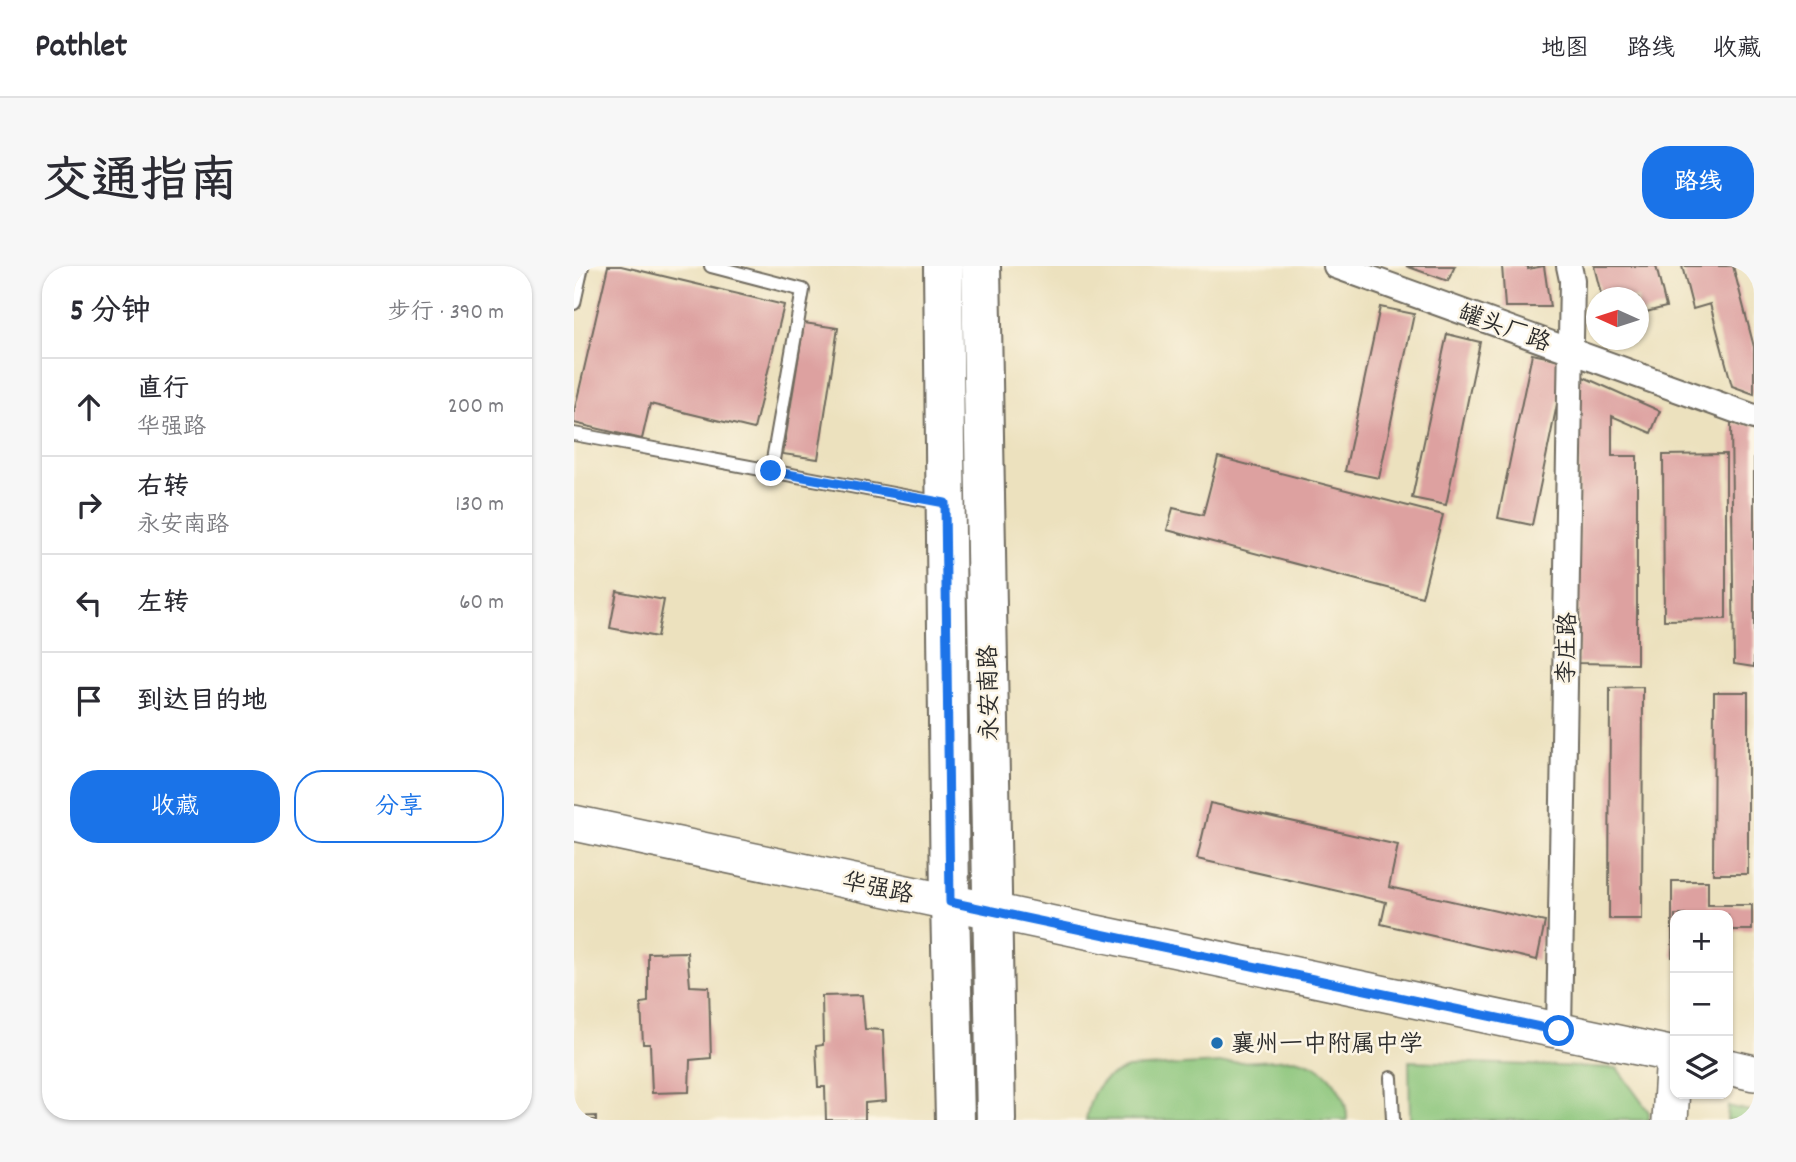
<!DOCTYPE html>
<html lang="zh">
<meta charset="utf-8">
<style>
body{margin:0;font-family:Dekko,"LXGW WenKai TC",sans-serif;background:#f7f7f7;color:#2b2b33}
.controls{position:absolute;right:21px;bottom:21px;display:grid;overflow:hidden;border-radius:14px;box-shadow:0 2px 5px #0004}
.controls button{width:63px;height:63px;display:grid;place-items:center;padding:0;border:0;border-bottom:2px solid #e1e1e2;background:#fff;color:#2b2b33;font:35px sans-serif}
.compass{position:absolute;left:1012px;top:21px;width:63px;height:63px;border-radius:50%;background:#fff;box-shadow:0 2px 5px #0004;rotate:273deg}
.stop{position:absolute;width:21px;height:21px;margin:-16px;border:5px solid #1a73e8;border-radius:50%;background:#fff}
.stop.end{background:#1a73e8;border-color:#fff;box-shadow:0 2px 7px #0008}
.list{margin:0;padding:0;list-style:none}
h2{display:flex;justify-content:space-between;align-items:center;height:91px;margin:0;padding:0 28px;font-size:30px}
h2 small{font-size:23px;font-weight:400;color:#7c7c81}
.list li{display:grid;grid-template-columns:46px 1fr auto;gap:21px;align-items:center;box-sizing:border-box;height:98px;padding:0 28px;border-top:2px solid #e1e1e2}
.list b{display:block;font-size:26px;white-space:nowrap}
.list p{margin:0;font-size:23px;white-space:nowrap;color:#7c7c81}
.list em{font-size:23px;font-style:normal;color:#7c7c81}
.actions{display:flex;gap:14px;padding:21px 28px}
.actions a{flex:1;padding:16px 0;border:2px solid #1a73e8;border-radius:28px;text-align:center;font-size:24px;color:#1a73e8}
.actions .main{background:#1a73e8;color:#fff}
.icon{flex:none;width:38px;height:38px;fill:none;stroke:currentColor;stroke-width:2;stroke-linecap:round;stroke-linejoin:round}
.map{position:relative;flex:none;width:1180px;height:854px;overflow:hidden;border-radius:28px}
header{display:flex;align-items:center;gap:42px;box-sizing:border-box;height:98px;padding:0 35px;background:#fff;border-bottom:2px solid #e1e1e2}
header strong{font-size:33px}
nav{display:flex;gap:38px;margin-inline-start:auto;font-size:24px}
.intro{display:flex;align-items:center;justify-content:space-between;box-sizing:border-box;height:168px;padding:0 42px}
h1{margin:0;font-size:49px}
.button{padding:18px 32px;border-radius:28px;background:#1a73e8;color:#fff;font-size:24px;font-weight:700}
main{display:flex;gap:42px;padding:0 42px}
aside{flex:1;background:#fff;border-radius:28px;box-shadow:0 2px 5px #0004}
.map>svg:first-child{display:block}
.green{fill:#89c479;stroke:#5a7852;stroke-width:2}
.building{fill:#dda1a0}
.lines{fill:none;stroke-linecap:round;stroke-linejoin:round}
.lane-casing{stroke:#6f6b5e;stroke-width:16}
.street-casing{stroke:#6f6b5e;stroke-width:28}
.secondary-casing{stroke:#6f6b5e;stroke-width:38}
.primary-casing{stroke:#6f6b5e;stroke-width:42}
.lane{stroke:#fff;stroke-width:12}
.street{stroke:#fff;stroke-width:24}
.secondary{stroke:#fff;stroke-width:35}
.primary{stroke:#fff;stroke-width:38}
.route{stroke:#1a73e8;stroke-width:9}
.poi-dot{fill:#1f6fb2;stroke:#fcf5e5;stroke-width:2.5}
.labels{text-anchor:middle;stroke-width:5;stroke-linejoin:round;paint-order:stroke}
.street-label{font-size:24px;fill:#2b2b2b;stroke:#fcf5e5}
.poi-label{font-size:24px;fill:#2b2b2b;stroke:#fcf5e5;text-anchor:start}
</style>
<header>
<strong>Pathlet</strong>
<nav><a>地图</a><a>路线</a><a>收藏</a></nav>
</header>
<div class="intro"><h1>交通指南</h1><a class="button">路线</a></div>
<main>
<aside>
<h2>5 分钟<small>步行 · 390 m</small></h2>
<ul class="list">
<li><svg class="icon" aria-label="ahead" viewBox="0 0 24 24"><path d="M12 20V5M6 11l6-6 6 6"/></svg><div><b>直行</b><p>华强路</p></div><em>200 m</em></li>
<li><svg class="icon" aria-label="right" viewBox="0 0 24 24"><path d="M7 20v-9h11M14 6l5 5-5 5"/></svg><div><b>右转</b><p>永安南路</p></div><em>130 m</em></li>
<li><svg class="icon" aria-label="left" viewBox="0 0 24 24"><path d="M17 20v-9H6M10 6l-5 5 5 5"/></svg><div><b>左转</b></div><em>60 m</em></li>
<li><svg class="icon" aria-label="arrive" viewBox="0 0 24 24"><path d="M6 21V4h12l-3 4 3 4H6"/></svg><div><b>到达目的地</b></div></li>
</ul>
<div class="actions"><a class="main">收藏</a><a>分享</a></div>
</aside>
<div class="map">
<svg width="1180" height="854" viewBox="0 0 1180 854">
<rect width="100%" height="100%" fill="#fcf5e5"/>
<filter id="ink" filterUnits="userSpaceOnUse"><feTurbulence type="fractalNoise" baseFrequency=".0143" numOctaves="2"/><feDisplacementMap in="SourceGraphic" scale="14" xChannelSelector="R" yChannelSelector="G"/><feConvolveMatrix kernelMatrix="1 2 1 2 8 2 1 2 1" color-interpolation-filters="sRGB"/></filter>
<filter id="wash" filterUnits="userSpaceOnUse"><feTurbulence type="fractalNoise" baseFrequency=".00686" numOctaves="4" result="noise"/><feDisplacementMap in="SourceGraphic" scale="28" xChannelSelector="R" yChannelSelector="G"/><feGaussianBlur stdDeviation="1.57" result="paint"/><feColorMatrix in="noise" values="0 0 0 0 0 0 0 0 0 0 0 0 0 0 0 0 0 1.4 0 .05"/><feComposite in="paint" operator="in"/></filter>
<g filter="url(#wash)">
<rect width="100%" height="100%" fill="#ece1be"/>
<!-- green -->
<g class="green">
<path d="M 721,793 C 728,795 737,797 743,801 C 760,811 774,834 773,854 L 512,854 C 517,823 525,813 553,802 Z"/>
<polygon points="835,795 1043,802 1075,846 1075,854 836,854"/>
<polygon points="1154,840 1180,846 1180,854 1153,854"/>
</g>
<g id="blocks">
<!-- building -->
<g class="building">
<polygon points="34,0 47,0 210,39 180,163 76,138 68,173 0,157 0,146"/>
<polygon points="832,0 881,0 874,15"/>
<polygon points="928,0 954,0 954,3 970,0 976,41 931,41"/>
<polygon points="1020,0 1082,0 1092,41 1064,48 1064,32 1028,32"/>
<polygon points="1108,0 1159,0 1180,81 1180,128 1158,120 1136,38 1119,43"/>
<polygon points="806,41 840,48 805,212 771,205"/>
<polygon points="230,57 264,62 244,193 209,188"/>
<polygon points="873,68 906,76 872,239 838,232"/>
<polygon points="958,88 992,95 958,259 924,252"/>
<polygon points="1005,109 1086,145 1077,167 1038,150 1038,190 1063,190 1063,398 1004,397"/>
<polygon points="1157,157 1180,159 1180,401 1160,398"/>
<polygon points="1152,188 1152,353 1090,354 1089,189"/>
<polygon points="644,191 869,249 848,331 593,264 599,242 629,249"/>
<polygon points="43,325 90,334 83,371 36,362"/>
<polygon points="1069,421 1068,653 1035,653 1036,422"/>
<polygon points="1140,426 1174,426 1174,608 1139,608"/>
<polygon points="636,537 824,579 815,621 971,656 963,694 807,658 812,636 623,593"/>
<polygon points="1098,615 1134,615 1134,639 1178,639 1178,664 1154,664 1154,649 1101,649 1101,691 1098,691"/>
<polygon points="113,686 116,720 135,721 137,792 116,794 115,826 78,827 76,778 69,778 67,737 74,736 74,687"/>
<polygon points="288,729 291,763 309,764 312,835 291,837 291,854 252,854 251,821 244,821 242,780 249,779 248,730"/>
<polygon points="22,850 22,854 0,854 0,851"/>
</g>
</g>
</g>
<g filter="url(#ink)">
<use href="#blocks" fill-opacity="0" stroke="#6f6b5e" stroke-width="2"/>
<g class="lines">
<!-- lane casing -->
<g class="lane-casing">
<g id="lane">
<polyline points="137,0 229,24 197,205"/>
<polyline points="0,37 8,0"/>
<polyline points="0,168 367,237"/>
<polyline points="817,812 819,854"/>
</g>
</g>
<!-- street casing -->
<g class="street-casing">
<g id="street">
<polyline points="762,0 1180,151"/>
<polyline points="985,765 998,14 995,0"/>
</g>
</g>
<!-- secondary casing -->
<g class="secondary-casing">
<g id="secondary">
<polyline points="0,557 1101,789"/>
<polyline points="1154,801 1180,807"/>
<polyline points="1096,854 1100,788"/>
</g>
</g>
<!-- primary casing -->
<g class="primary-casing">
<g id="primary">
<polyline points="369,0 376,636 381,854"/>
<polyline points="407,0 422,854"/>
</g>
</g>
<!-- lane -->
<use href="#lane" class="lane"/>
<!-- street -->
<use href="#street" class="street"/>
<!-- secondary -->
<use href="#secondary" class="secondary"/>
<!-- primary -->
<use href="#primary" class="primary"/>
</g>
</g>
<g class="lines" filter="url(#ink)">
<!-- route -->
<polyline class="route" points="197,205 371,237 376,636 985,765"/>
</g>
<!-- markers -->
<circle class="poi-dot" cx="643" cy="777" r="7"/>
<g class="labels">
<!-- street labels -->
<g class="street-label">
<text transform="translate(931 61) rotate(20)" y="8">罐头厂路</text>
<text transform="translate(992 382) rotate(-89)" y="8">李庄路</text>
<text transform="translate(414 427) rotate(-91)" y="8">永安南路</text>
<text transform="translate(304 621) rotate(12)" y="8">华强路</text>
</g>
<!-- poi labels -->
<g class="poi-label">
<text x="657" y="785">襄州一中附属中学</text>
</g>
</g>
</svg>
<div class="controls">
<button>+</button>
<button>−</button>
<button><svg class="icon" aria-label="layers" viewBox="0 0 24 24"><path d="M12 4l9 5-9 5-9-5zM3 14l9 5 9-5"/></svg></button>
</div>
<svg class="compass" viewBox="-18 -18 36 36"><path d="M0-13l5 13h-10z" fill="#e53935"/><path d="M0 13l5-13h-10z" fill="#7c7c81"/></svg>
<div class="stop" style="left:985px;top:765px"></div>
<div class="stop end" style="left:197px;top:205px"></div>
</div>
</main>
